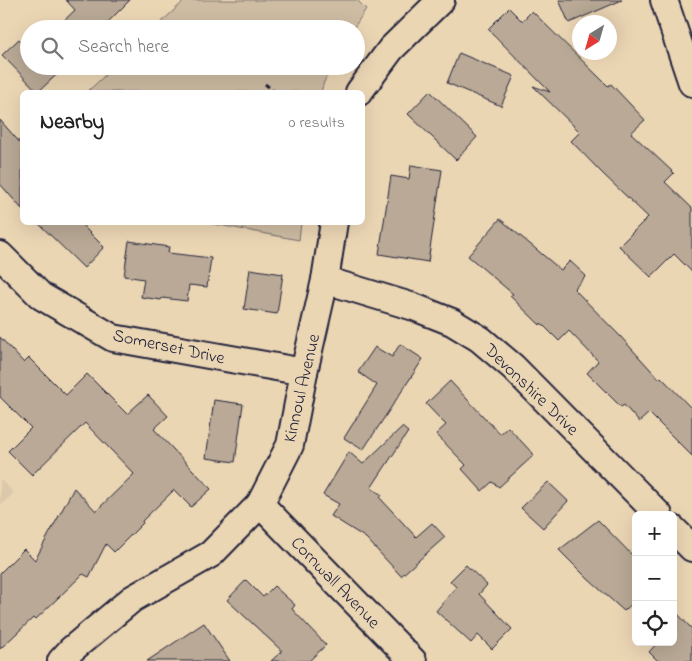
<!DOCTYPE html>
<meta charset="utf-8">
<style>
body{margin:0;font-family:"Indie Flower",sans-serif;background:#f2f2f2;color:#222}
.controls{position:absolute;right:15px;bottom:15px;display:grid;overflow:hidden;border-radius:8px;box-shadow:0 5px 20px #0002}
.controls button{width:45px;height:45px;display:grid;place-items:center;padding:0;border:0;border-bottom:1px solid #e0e0e0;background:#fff;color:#222;font:25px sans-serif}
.compass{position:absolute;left:572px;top:15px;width:45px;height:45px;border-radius:50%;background:#fff;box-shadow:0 5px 20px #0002;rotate:217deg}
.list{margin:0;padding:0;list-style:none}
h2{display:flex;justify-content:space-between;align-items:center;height:65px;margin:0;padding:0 20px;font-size:21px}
h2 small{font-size:16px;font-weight:400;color:#767676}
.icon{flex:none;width:28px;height:28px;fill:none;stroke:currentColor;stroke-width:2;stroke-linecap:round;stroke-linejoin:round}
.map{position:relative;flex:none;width:692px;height:661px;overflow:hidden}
.search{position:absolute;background:#fff;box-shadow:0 5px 20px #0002;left:20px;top:20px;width:345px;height:55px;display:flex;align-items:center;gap:12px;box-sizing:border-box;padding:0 18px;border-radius:28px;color:#767676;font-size:19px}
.panel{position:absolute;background:#fff;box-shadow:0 5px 20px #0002;left:20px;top:90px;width:345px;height:135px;border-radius:8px}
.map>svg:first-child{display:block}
.built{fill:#dcc8ab}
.green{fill:#cebca3;stroke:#786f6f}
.building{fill:#b9a996;stroke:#22223b}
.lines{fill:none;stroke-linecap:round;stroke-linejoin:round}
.minor-casing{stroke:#22223b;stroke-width:30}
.path{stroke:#22223b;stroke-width:3;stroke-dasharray:5 4;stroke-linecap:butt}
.minor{stroke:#ebd6b4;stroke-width:26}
.labels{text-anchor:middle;stroke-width:4;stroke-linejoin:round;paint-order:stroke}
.street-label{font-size:18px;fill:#22223b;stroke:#ebd6b4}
</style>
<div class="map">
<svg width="692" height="661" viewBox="0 0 692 661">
<rect width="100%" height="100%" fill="#ebd6b4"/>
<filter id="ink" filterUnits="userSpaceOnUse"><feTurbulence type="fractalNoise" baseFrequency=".02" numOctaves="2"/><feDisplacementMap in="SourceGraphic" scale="10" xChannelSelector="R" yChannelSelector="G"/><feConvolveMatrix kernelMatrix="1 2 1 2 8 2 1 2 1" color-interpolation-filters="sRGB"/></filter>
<g filter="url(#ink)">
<!-- built -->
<polygon class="built" points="0,479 14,493 0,506"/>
<!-- green -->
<g class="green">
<polygon points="185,0 357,0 366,9 353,29 154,29"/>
<polygon points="115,66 332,66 324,82 321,92 87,92"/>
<polygon points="208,223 301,223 299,240"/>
</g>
<!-- building -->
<g class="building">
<polygon points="66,0 130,0 101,29 55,29 75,10"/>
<polygon points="559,0 622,0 569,23"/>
<polygon points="509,8 522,21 532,11 608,86 611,84 645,120 631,133 674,173 665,182 692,208 692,272 674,254 651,277 619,246 648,217 602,173 571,141 580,132 533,86 550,92 488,29"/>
<polygon points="19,39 29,50 29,66 66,66 38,92 2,55"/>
<polygon points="459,53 514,76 501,106 447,83"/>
<polygon points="430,91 477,137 456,160 408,114"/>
<polygon points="0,120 22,145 22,209 0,184"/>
<polygon points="411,165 442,170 428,262 379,254 391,176 409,179"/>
<polygon points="500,219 561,270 570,261 586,276 574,289 621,337 659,379 661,377 692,409 692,456 649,413 639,422 624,405 621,407 587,373 598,361 569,331 559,341 541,323 540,325 510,296 513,294 468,256"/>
<polygon points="37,222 79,222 104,247 84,268"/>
<polygon points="129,241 169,247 168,253 211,258 207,287 189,285 187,301 162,298 161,300 141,297 144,279 124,276"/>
<polygon points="250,269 283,274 277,314 244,309"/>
<polygon points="0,337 24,363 29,358 66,395 87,374 127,414 148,395 168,416 154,429 211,489 191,507 174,490 142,521 143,523 114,552 106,544 89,577 83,574 35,620 33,618 0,649 0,573 24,549 35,560 74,488 96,511 134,474 85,423 32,475 8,451 31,428 0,397"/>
<polygon points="400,344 423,359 363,450 344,438 377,385 358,372 375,347 392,357"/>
<polygon points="450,381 500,434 508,427 534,455 499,487 492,482 482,491 462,469 466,465 436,434 446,425 426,404"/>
<polygon points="214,400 243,404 235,462 206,458"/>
<polygon points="402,427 408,432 371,488 382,495 380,498 416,537 432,523 445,537 401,576 366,538 331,516 339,504 323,495 349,452 363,464"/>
<polygon points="548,482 568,501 543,528 521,508"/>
<polygon points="598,520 636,559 636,600 624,611 588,579 559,550"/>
<polygon points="466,565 487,585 479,594 512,629 492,649 478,635 471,643 436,611 456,587 450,581"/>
<polygon points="246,580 263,597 274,586 295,605 292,609 326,645 309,661 271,661 282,651 227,600"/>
<polygon points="673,609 692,629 692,661 658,661 649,652 658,642 673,642"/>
<polygon points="204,623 230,661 147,661"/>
</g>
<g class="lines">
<!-- minor casing -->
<g class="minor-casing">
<g id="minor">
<polyline points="664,0 692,83"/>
<polyline points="359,92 391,49 441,0"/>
<polyline points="0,255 41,296 113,338 304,372"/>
<polyline points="325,280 414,307 452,322 480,339 513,367 659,515"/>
<polyline points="260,504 413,661"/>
<polyline points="673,529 692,548"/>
<polyline points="61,661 71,650 132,599 211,554 260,504 290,445 304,372 325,280 334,222"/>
</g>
</g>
<!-- path -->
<polyline class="path" points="265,84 275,92"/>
<!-- minor -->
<use href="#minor" class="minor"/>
</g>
</g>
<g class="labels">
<!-- street labels -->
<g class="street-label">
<text transform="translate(169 346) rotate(12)" y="6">Somerset Drive</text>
<text transform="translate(301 388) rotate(-77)" y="6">Kinnoul Avenue</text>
<text transform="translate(532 389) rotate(44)" y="6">Devonshire Drive</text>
<text transform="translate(336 582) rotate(46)" y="6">Cornwall Avenue</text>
</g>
</g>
</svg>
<div class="controls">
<button>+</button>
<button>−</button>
<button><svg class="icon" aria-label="locate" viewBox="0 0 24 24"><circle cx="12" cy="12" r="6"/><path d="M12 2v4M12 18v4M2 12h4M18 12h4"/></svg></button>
</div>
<svg class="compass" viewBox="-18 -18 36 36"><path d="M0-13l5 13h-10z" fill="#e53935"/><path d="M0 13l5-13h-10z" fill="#767676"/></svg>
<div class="search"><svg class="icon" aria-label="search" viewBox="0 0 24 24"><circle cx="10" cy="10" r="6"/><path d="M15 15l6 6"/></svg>Search here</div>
<section class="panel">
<h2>Nearby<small>0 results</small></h2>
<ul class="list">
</ul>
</section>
</div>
